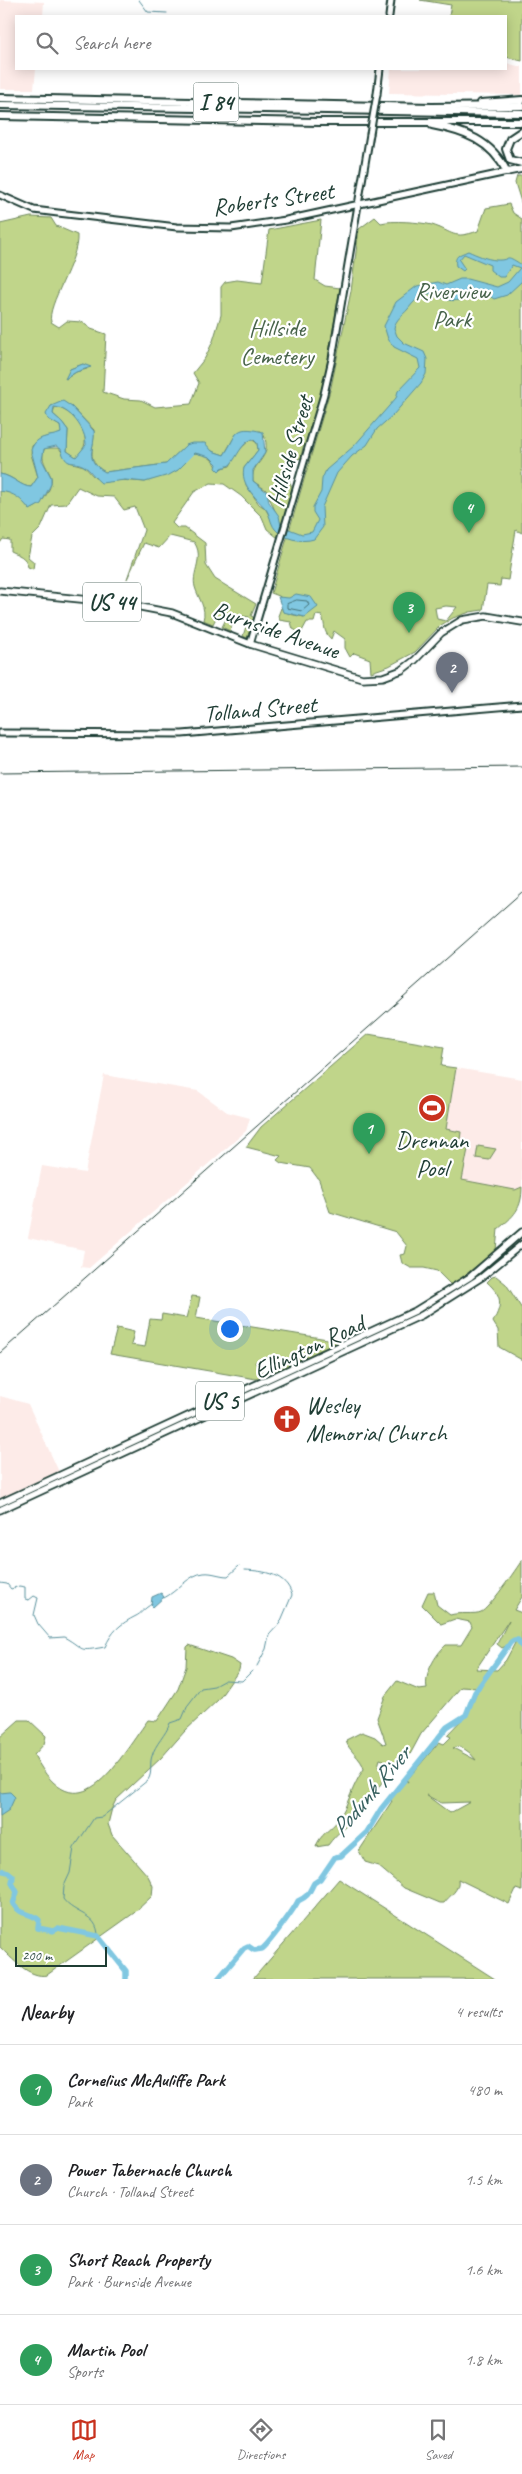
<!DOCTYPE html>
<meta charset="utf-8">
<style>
body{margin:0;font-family:Caveat,sans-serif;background:#f2f2f2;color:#202124}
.scale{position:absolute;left:15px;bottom:12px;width:92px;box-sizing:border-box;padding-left:5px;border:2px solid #1f3d34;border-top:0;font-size:14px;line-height:18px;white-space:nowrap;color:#1f3d34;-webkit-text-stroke:4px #fff;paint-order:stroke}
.you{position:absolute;left:229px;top:1328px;width:18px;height:18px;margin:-12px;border:4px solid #fff;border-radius:50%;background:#1a73e8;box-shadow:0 0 0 8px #1a73e833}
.badge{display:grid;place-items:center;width:32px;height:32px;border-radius:50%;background:#c8321e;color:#fff;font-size:16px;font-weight:700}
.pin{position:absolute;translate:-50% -41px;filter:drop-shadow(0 1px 2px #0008)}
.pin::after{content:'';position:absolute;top:26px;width:18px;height:15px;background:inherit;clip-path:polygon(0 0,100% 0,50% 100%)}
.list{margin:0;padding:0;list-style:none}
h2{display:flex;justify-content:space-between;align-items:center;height:65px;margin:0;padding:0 20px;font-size:21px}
h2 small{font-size:16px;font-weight:400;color:#757577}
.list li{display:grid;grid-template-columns:32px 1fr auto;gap:15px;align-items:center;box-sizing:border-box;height:90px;padding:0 20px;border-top:1px solid #e0e0e0}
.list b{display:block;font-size:19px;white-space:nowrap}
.list p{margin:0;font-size:16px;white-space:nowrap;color:#757577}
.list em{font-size:16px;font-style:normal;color:#757577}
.icon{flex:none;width:28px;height:28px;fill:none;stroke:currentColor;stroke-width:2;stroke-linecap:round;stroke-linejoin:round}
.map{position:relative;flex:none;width:522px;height:1979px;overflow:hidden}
.search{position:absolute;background:#fff;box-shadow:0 2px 12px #0003;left:15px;right:15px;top:15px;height:55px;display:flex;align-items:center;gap:12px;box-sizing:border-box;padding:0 18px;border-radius:0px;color:#757577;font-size:19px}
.sheet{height:425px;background:#fff}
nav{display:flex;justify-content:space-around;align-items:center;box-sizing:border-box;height:70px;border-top:1px solid #e0e0e0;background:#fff;font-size:14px;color:#757577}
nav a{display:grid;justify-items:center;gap:2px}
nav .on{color:#c8321e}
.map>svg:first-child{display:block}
.built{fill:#fdebe8}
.green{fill:#c0d58a;stroke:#70895f;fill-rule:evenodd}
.water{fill:#80c7e1;stroke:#59909c;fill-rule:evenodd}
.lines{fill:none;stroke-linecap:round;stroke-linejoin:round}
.shore{stroke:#467479;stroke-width:1}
.stream{stroke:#59909c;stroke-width:1}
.river{stroke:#80c7e1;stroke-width:5.5}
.secondary-casing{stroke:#1f3d34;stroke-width:9}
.primary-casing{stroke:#1f3d34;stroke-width:9}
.trunk-casing{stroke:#1f3d34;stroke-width:9}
.motorway-casing{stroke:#1f3d34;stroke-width:10}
.secondary{stroke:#fff;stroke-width:5}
.primary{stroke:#fff;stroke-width:5.5}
.trunk{stroke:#fff;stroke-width:5.5}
.motorway{stroke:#fff;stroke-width:6}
.rail{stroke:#1f3d34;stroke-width:1}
.secondary-bridge-casing{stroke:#1f3d34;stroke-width:9;stroke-linecap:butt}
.secondary-bridge{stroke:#fff;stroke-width:5}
.labels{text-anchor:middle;stroke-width:4.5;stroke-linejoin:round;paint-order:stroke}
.shield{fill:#fff;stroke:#627771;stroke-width:1}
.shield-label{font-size:22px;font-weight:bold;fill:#1f3d34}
.street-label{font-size:24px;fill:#1f3d34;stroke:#fff}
.park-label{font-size:24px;fill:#47634a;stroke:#fff}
.poi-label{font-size:24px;fill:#1f3d34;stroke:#fff}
.water-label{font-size:25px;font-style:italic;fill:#37605f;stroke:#fff}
</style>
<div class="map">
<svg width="522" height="1979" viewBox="0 0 522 1979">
<rect width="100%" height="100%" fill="#fff"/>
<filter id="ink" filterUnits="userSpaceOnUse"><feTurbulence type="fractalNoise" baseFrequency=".02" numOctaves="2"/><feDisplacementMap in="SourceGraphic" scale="10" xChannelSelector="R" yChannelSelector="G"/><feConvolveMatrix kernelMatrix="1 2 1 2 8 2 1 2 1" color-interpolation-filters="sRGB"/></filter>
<g filter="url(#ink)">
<!-- built -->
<g class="built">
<polygon points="0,0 44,2 43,16 16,16 16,69 36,69 34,89 0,89"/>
<polygon points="506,63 522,67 522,95 389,93 391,69 506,69"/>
<polygon points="456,1068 522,1079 522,1192 462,1180 459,1148 446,1129"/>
<polygon points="104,1075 198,1091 227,1112 250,1118 246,1131 89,1268 81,1267 84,1250 28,1238 42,1166 85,1173"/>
<polygon points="0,1396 28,1404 59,1472 0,1500"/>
</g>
<!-- green -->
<g class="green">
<polygon points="420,0 522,0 522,61 506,57 506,16 449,16 451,5"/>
<polygon points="517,176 522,176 522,205 515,183"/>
<path d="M 509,204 L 513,213 L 522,219 L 522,533 L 516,530 L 508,580 L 501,579 L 500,586 L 487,585 L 483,610 L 470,612 L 453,618 L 441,625 L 415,652 L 389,666 L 371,672 L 370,659 L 354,653 L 350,657 L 345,648 L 345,639 L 334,631 L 331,639 C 322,630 326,626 322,616 L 316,615 L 314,622 L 307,622 L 301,633 L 293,629 L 291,622 L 279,620 L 278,616 L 281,608 L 289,614 L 304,617 L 279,596 L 271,593 L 331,387 L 351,291 L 359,229 L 375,217 L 381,223 C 391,220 421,222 432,225 C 454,232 452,240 478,231 L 486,208 ZM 446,606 L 457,607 L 446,621 L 437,619 L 435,608 Z"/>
<path d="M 31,217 L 51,218 L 56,226 L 77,235 C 79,261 46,305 51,322 L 59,327 L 67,321 L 82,322 L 91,329 L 106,334 L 103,392 L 124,399 L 141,400 L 155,407 L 191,404 L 199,383 L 193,373 L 205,358 L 213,341 L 221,315 L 221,287 L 225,282 L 237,280 L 262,283 L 269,230 L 321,220 L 315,280 L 325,286 L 340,288 L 325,377 L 306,447 L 303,447 L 301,458 L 286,463 L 284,469 L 292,487 L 282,527 L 266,490 L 253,481 C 251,468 259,465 264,455 C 268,449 266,435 261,431 L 236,434 L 224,455 L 212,451 L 203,443 L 182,449 L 166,464 L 105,472 C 84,460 95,448 94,430 L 72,407 L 51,406 L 48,419 L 60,426 L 62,432 C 53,439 46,432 32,446 L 31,454 L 38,477 L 31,487 C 20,487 14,476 0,474 L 0,224 ZM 83,364 L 87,369 L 76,372 L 66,379 L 70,369 Z"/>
<path d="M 55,407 C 76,411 98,441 76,457 L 67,451 L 68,430 L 62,422 L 53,414 Z"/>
<path d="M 251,439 L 257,443 L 258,450 L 244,468 L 246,485 L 259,504 L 265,508 L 279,533 L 278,538 L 267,529 L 262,517 L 241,496 L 224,484 L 211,483 L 194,492 L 172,523 L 177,528 L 185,528 L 205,543 L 206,565 L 215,579 L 256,604 L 251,616 L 255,618 L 247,638 L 243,636 L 249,617 L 235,615 L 230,631 L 222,627 L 226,619 L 224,617 L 216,618 L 213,624 L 203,620 C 207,608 198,598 195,587 C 191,572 205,558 194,542 L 170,536 L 159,548 L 144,543 L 127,579 L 144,530 L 135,507 L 124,510 L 114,497 L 97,496 L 78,487 L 66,504 L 51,505 L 41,528 L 32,537 L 28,557 L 34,562 L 33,569 L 28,567 C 26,556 18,555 10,551 L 10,540 L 3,539 L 0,543 L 0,491 C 13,492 22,497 29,509 C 39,510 54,487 51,477 C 47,466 39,459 45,448 L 59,448 L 69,462 L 84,466 L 95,478 L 145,482 L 178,470 L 195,453 C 207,454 215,460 219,471 L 221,468 L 230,466 L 238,451 Z"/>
<path d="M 368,1034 L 444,1047 L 441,1066 L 456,1068 L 446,1129 L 461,1132 L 459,1148 L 468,1149 L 462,1180 L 515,1190 L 522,1187 C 522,1209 514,1216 498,1229 L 496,1250 L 454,1284 L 450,1284 L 437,1271 L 424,1268 L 411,1268 L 402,1263 L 400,1255 L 405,1254 L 407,1246 L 396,1232 L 330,1212 L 319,1180 L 310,1168 L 281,1163 L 277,1160 L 281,1156 L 246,1147 L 261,1127 Z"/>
<polygon points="478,1146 496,1149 489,1160 476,1158"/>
<path d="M 496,1276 L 506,1284 L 522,1309 L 522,1360 L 499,1347 L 498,1330 L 493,1322 C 503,1303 502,1296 487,1282 L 492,1277 Z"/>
<polygon points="192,1296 200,1297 196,1318 340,1341 274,1372 269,1362 272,1358 263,1358 255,1362 256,1364 260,1362 263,1369 260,1377 256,1379 110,1354 117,1328 134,1332 131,1345 145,1347 150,1319 161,1320 162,1314 186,1318"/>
<path d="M 522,1560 L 522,1597 L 514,1610 L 522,1613 L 522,1891 L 516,1889 L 509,1904 L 458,1879 C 460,1890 450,1895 444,1903 L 440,1903 L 404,1888 L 378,1866 L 365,1862 L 359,1851 L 392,1801 L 390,1800 L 406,1781 L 408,1782 L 407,1780 L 439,1742 L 444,1744 L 451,1737 L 447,1735 L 468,1713 L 479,1688 L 461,1687 L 421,1734 L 407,1760 L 398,1765 L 380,1759 L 378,1766 L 385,1778 C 376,1790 368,1806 357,1817 C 346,1826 337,1833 328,1845 L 316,1847 C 319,1835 331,1830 338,1820 C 349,1804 352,1785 364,1769 C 362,1758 347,1750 346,1740 L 362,1732 L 375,1737 L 383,1744 L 386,1743 L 377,1718 L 385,1696 L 397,1681 L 419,1690 L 427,1689 C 424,1674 435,1655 446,1645 L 461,1645 L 472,1627 L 470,1622 L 455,1619 L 441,1624 L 422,1605 L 428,1592 L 434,1592 L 437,1605 L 450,1615 C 460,1612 475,1615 481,1612 C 488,1610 517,1568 522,1560 ZM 509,1620 L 497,1644 L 502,1648 L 516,1641 L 506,1660 L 497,1670 L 476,1669 ZM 460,1746 L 470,1753 L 476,1760 L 453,1748 ZM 426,1795 L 441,1803 L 470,1802 L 450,1813 Z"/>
<path d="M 189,1645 L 231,1659 L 240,1665 L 239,1670 L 218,1700 L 185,1731 L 161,1758 L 116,1800 L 112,1808 L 108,1824 L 112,1835 L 148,1876 L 153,1886 L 152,1896 L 134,1913 L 47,1975 C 30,1979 11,1958 0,1947 L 0,1737 L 19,1720 L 29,1720 L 46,1736 L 44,1744 L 34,1755 C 78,1838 116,1763 148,1720 L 157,1721 L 178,1689 L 186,1667 L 187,1647 Z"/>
<polygon points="339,1879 495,1979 253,1979"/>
</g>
<!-- water -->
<g class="water">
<path d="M 468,251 C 477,255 486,259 496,260 C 513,261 502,252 522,265 L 522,281 L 507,295 L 494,299 L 481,290 C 471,290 468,299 460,300 C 436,305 432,278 408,309 C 402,316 396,319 394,328 L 397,336 L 404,343 L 424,352 L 427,359 L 426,374 L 421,383 L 393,415 L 377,429 L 367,445 L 352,456 L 337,473 L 322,507 L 323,527 L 314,539 C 302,543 283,539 275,529 C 270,523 270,513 265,508 C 255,497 240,484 244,468 L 258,450 L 257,443 L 253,439 C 241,443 238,456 230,465 L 222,468 L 219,471 L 216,468 L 217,464 L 210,457 L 195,453 L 178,470 L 169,475 L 145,482 L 125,480 L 101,483 C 94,478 91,470 84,466 C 72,459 67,469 61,449 L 56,446 L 44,449 L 42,460 L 51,477 L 51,484 L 41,504 L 30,510 C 21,499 15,493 0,491 L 0,474 C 13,476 21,487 31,487 L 38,477 L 31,450 C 37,434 49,438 61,433 L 60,426 L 48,419 L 46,414 L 51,406 L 63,401 L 72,407 L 94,431 C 96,448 82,459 105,472 L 166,464 L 186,445 L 192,443 L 205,443 L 212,451 L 224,455 C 238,435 232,424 263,432 L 265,453 L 253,470 L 253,481 L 267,492 L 269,502 L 279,516 L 281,526 L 302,534 L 312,532 L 318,520 L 313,512 L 313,507 L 321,492 L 322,479 L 326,470 L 354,446 L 396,398 L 398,391 L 420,368 L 418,359 L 394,347 L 388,339 L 384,326 L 396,302 L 417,286 L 438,282 L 446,285 L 460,279 L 467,279 L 497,287 L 508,282 L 520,268 L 512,265 L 504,277 L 499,277 L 490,270 L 490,265 L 464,254 L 459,260 L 465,269 L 463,271 L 456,266 C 454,255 459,255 468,251 ZM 54,407 C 70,408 86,429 86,445 L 76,457 L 67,451 L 68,430 L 62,422 L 53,414 Z"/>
<polygon points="83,364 91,367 76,372 65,379 70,369"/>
<polygon points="296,594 311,597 318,607 305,617 283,612 278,597 289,598"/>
<polygon points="424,1103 441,1106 440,1113 423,1110"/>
<polygon points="161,1593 164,1597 153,1607 151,1605 152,1597"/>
<polygon points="0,1793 10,1792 15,1797 9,1810 0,1816"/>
</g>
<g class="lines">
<!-- shore -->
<polygon class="shore" points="297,600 307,601 309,605 302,611 287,608 287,604"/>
<!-- stream -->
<g class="stream">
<polyline points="139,0 148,12 167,13"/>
<path d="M 245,1570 C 265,1571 286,1574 292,1595 L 280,1623 L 269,1635 L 266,1649 L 257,1666"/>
<path d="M 0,1583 L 7,1584 L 11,1589 L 19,1586 L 25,1587 L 25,1599 L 29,1600 L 34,1596 L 38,1598 L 34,1615 L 38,1624 L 50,1638 L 64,1637 C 87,1650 76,1652 105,1647 C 112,1631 120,1624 136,1616 C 141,1614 144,1608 152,1604"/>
<path d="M 164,1598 C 178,1591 189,1574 204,1573 C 212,1572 220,1576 228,1576 L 239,1566"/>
<path d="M 98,1936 C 98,1913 74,1915 63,1899 L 64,1886 L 70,1873 L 74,1848 L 94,1818 L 102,1817 L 148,1780 C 153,1772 149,1764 152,1756 C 155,1744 166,1735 170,1723 L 182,1719 L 188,1705 L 201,1688 L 214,1686 L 225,1680 L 242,1681 L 252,1671"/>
</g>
<!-- river -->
<g class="river">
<path d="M 0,1870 L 8,1872 L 13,1876 L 12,1883 L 17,1892 L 13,1904 C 21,1916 30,1912 39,1920 L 38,1928 L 53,1931 L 58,1928 L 98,1936 L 126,1971 L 126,1979"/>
<path d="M 218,1979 L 244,1948 L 248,1946 L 254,1950 C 255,1950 261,1949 262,1949 C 268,1945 295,1908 298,1901 C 309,1896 309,1892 314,1883 L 320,1879 L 335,1857 L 341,1856 L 367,1832 L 381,1809 L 447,1727 L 466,1715 L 475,1692 L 511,1642 L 514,1640 L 518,1640 L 522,1647"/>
</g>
<!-- secondary casing -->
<g class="secondary-casing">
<g id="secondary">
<polyline points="389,16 391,0"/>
<polyline points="377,94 380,69"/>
<polyline points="0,195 34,210 58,213 177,227 231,228 286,220 507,172"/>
<polyline points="250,644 324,394 332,359 370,134"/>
<polyline points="0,733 182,734 522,705"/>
</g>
</g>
<!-- primary casing -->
<g class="primary-casing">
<g id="primary">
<polyline points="507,172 522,169"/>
<polyline points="0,591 120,603 172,613 250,644 362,678 383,677 402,670 415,660 441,633 462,620 486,616 522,622"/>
</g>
</g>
<!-- trunk casing -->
<g class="trunk-casing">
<g id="trunk">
<polyline points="0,1503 415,1311 470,1277 522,1232"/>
<polyline points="0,1510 422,1315 482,1277 522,1244"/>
</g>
</g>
<!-- motorway casing -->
<g class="motorway-casing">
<g id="motorway">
<polyline points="0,98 432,107 522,106"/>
<polyline points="481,103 522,100"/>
<polyline points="0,105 522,113"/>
<polyline points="0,116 320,122 522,122"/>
<path d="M 432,125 C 464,131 491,140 507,172"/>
<polyline points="522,131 510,139 506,149 510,160 522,163"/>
</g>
</g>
<!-- secondary -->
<use href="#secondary" class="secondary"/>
<!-- primary -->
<use href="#primary" class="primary"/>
<!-- trunk -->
<use href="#trunk" class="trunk"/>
<!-- motorway -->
<use href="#motorway" class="motorway"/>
<!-- rail -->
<g class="rail">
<polyline points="0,773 522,767"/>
<polyline points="0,1353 522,892"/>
</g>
<!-- secondary-bridge casing -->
<g class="secondary-bridge-casing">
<polyline id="secondary-bridge" points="370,134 377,94"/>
</g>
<!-- secondary-bridge -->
<use href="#secondary-bridge" class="secondary-bridge"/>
</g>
</g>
<!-- icons -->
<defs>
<g id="stadium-disc" transform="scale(1.4375)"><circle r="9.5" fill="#c8321e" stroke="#fff"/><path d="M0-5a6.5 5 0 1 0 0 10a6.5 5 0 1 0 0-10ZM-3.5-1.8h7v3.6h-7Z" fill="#fff"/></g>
<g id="church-disc" transform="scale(1.4375)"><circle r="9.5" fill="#c8321e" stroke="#fff"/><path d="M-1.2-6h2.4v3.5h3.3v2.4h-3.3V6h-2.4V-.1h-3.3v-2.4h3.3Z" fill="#fff"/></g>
</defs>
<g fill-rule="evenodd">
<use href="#stadium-disc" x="432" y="1108"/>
<use href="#church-disc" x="287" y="1419"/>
</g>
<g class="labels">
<!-- shield labels -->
<g class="shield">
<rect x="193.5" y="82.5" width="45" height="39" rx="4"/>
<rect x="83" y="582.5" width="58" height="39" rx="4"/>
<rect x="196" y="1381.5" width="48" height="39" rx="4"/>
</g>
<g class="shield-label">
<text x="216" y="110">I 84</text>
<text x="112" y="610">US 44</text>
<text x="220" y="1409">US 5</text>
</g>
<!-- street labels -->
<g class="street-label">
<text transform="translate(273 199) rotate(-8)" y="8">Roberts Street</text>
<text transform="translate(290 451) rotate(-74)" y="8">Hillside Street</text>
<text transform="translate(276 630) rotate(19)" y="8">Burnside Avenue</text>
<text transform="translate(260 709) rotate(-5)" y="8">Tolland Street</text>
<text transform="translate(309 1347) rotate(-25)" y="8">Ellington Road</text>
</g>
<!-- park labels -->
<g class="park-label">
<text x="452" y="299">Riverview<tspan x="452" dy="28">Park</tspan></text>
<text x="277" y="336">Hillside<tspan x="277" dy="28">Cemetery</tspan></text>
</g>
<!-- poi labels -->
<g class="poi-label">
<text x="432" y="1148">Drennan<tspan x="432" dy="28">Pool</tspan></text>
<text x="306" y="1413" text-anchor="start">Wesley<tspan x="306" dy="28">Memorial Church</tspan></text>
</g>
<!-- water labels -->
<g class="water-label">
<text transform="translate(370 1791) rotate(-50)" y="9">Podunk River</text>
</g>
</g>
</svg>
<div class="scale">200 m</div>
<div class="you"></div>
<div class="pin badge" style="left:369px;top:1154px;background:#2e9e5b">1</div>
<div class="pin badge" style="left:452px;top:693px;background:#6b7280">2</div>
<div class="pin badge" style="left:409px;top:633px;background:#2e9e5b">3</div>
<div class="pin badge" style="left:469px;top:533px;background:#2e9e5b">4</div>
<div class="search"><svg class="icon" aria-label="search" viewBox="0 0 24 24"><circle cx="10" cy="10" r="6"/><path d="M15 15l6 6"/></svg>Search here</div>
</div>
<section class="sheet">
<h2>Nearby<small>4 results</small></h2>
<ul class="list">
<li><span class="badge" style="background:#2e9e5b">1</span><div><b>Cornelius McAuliffe Park</b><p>Park</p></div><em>480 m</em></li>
<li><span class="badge" style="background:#6b7280">2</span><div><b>Power Tabernacle Church</b><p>Church · Tolland Street</p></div><em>1.5 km</em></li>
<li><span class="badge" style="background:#2e9e5b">3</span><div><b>Short Reach Property</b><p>Park · Burnside Avenue</p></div><em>1.6 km</em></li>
<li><span class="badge" style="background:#2e9e5b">4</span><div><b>Martin Pool</b><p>Sports</p></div><em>1.8 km</em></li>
</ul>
</section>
<nav>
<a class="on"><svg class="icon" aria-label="map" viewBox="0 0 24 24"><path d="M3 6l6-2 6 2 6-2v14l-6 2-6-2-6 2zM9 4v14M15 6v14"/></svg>Map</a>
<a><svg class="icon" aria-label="directions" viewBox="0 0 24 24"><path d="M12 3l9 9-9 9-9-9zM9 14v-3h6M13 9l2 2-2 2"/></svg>Directions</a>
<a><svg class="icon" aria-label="saved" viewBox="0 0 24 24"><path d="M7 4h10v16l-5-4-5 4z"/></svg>Saved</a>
</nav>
